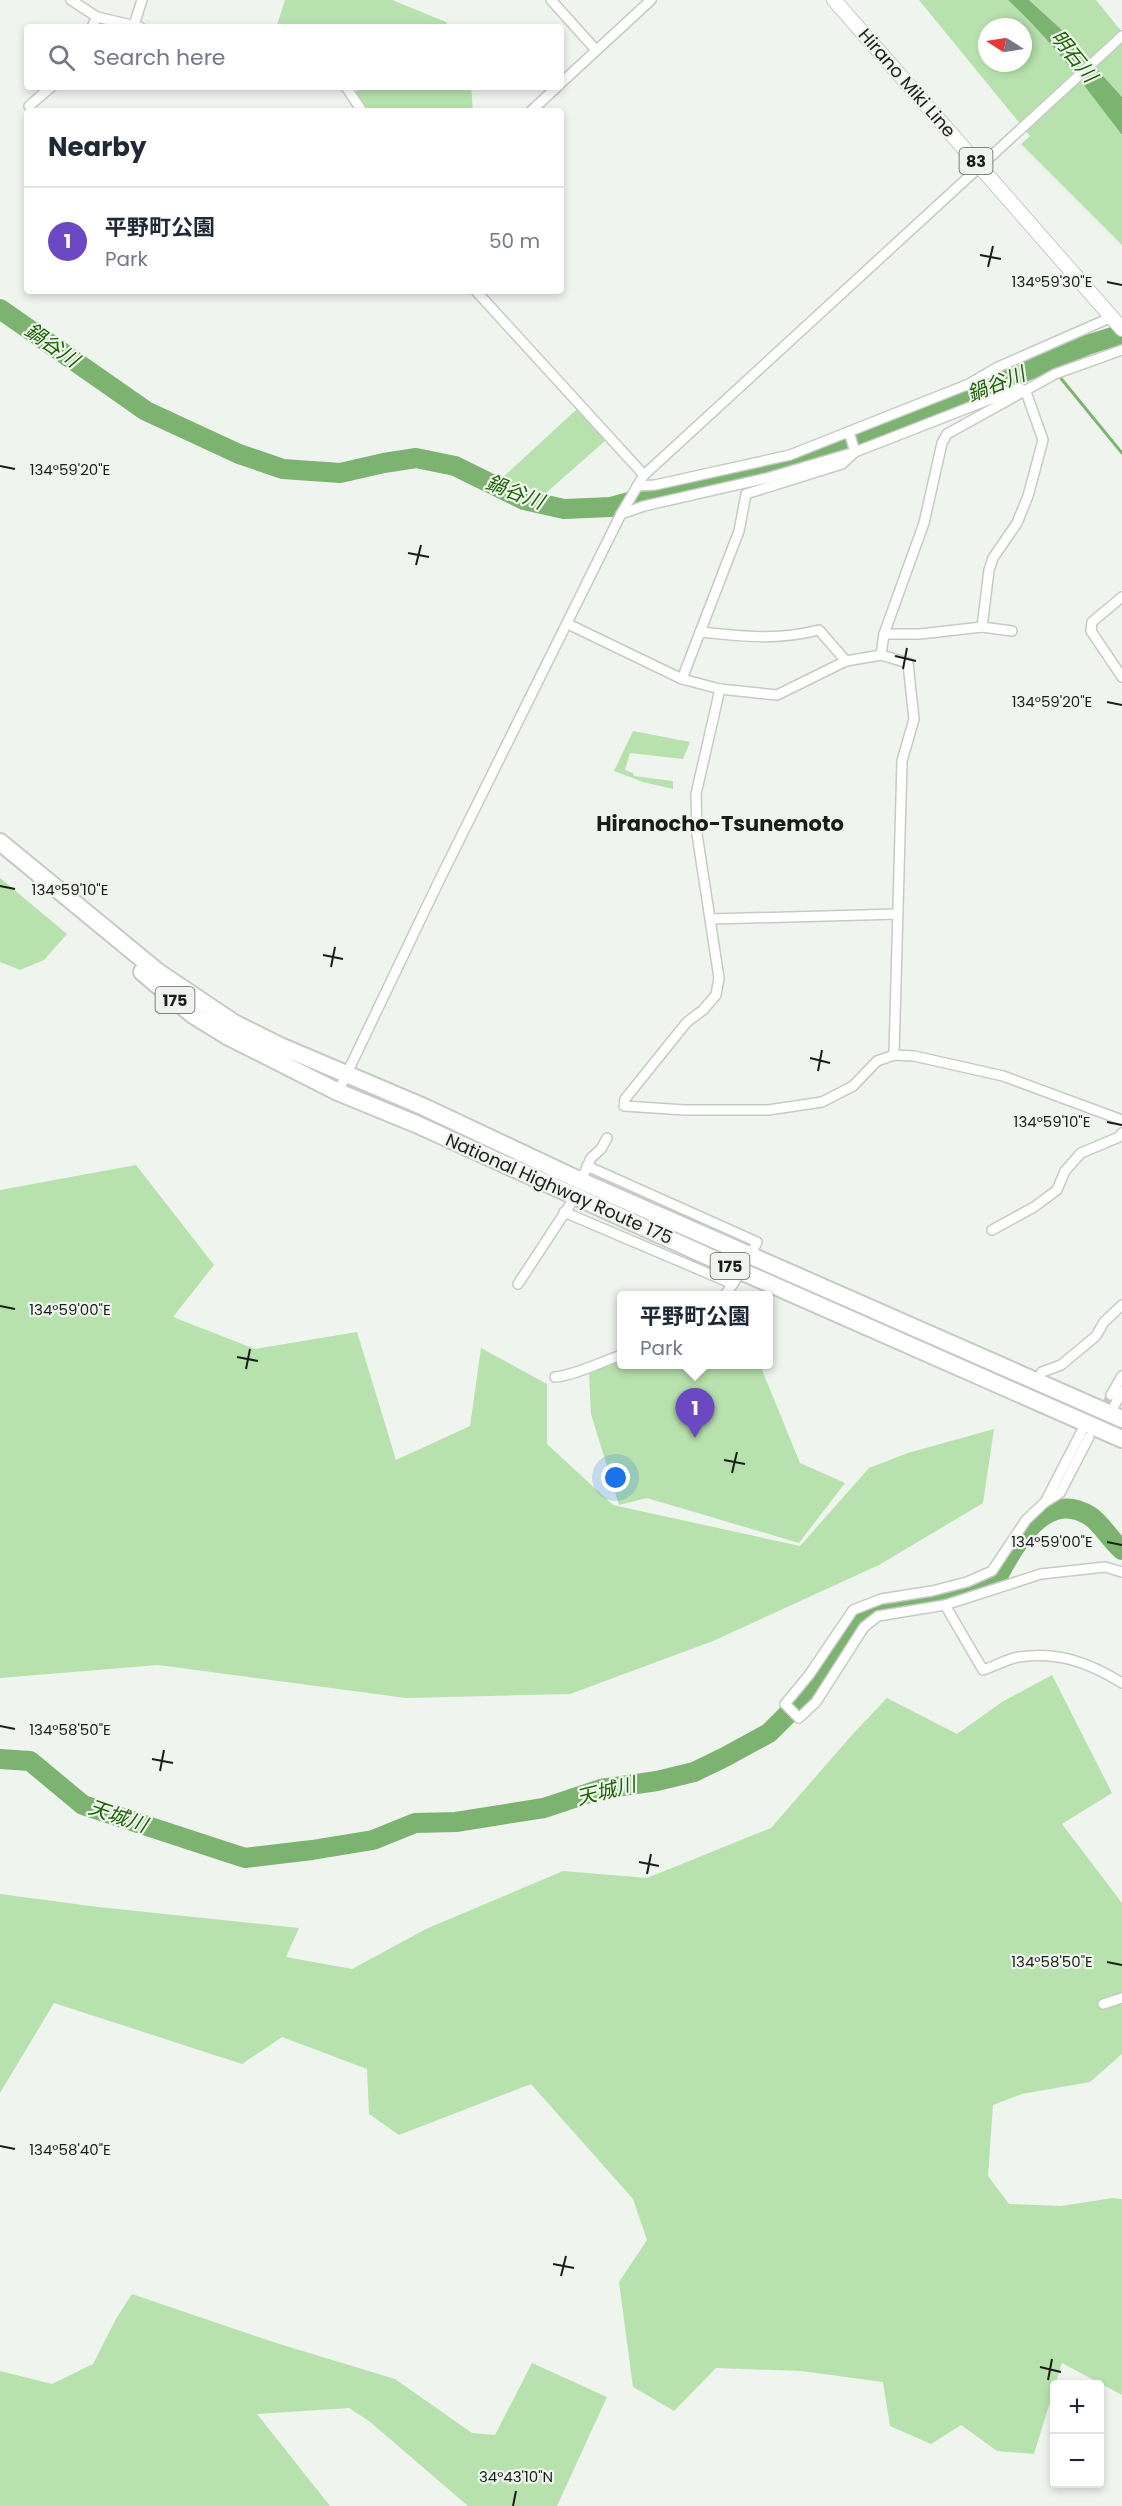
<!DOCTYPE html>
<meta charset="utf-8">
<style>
body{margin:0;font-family:Poppins,"Noto Sans JP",sans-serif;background:#f2f2f3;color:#1f2937}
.controls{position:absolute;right:18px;bottom:18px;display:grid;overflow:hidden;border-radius:6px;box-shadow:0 3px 9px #0003}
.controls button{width:54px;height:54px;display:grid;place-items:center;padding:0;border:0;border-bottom:2px solid #e0e1e3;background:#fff;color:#1f2937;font:30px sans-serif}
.compass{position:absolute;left:978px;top:18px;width:54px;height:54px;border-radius:50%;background:#fff;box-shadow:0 3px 9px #0003;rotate:282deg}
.you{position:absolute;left:616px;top:1478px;width:21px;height:21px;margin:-15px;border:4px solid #fff;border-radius:50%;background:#1a73e8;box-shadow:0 0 0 9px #1a73e833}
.badge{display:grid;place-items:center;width:39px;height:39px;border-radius:50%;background:#6c49c2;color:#fff;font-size:20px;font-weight:700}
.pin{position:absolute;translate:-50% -50px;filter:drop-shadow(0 2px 3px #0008)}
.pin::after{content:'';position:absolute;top:32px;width:21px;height:18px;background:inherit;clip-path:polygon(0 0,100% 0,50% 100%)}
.popup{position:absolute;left:617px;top:1291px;width:156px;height:78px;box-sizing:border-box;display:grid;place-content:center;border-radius:6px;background:#fff;filter:drop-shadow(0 2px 4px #0005);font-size:20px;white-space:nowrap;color:#747a83}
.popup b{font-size:22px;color:#1f2937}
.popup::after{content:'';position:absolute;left:50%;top:100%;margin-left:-12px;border:12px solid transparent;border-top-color:#fff}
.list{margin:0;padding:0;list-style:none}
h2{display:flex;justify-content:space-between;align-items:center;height:78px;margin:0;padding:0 24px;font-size:26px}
h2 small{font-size:20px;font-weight:400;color:#747a83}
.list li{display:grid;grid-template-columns:39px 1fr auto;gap:18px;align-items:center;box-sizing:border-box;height:108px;padding:0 24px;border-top:2px solid #e0e1e3}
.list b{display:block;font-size:22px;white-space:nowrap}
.list p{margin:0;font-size:20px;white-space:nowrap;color:#747a83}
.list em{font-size:20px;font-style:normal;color:#747a83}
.icon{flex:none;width:33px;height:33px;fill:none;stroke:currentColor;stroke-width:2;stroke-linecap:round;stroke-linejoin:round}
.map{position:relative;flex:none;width:1122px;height:2506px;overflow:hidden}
.search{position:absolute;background:#fff;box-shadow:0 3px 9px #0003;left:24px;top:24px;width:540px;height:66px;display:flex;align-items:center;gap:15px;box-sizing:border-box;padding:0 21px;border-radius:6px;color:#747a83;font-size:22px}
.panel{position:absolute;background:#fff;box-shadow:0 3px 9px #0003;left:24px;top:108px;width:540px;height:186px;border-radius:6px}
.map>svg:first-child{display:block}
.green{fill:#b7e2ad;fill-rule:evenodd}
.water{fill:#7db370}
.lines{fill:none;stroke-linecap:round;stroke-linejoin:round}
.stream{stroke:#7db370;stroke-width:3}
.river{stroke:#7db370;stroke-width:20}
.street-tunnel{stroke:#c5c9c4;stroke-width:9;stroke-dasharray:9 4.5;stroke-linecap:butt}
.street-casing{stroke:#c5cbc4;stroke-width:12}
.primary-casing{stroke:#c5cbc4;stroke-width:16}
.highway-casing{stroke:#c5cbc4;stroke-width:20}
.street{stroke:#fff;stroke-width:9}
.primary{stroke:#fff;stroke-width:14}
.highway{stroke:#fff;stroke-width:16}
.ticks{fill:none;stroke:#1b1d1b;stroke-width:2}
.labels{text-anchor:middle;stroke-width:4.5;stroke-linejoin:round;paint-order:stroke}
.shield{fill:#eff4ee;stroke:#5b5e5a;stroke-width:1.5}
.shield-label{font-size:16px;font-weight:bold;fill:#1b1d1b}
.street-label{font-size:18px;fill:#1b1d1b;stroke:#eff4ee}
.water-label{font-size:20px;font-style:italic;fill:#1b6300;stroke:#eff4ee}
.quarter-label{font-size:21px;font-weight:bold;fill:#1b1d1b;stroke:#eff4ee}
.ticks-label{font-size:15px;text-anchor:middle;fill:#1b1d1b;stroke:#eff4ee;stroke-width:4.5;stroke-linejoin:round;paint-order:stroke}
</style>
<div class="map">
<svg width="1122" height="2506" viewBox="0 0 1122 2506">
<rect width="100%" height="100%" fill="#eff4ee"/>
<!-- green -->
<g class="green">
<polygon points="285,0 392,0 446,22 449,27 277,25"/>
<path d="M 919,0 L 1008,0 L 1030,19 L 1065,60 L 1122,135 L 1122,245 L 1021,144 L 1030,136 ZM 987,27 L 1023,27 L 1023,63 L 987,63 Z"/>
<polygon points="1029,0 1096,0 1122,32 1122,97 1063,31"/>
<polygon points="359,87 471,87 473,111 368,111 356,92"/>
<polygon points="577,409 606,440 546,493 500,480"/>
<polygon points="633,731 690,742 683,759 630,753 625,770 633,773 634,776 673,781 673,789 643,782 614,771"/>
<polygon points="0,878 67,934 44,960 20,970 0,962"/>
<polygon points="136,1165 214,1265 173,1317 255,1349 357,1332 396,1460 470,1426 481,1348 547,1384 547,1444 613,1505 800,1546 869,1468 908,1453 994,1429 983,1503 879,1565 713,1641 570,1694 406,1698 158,1665 0,1678 0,1190"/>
<polygon points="621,1360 622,1364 760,1365 800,1463 845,1483 799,1543 647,1498 619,1505 591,1414 589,1374 594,1368"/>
<polygon points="1052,1675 1112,1793 1062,1824 1122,1903 1122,2054 1090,2082 1022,2094 993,2105 988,2176 1009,2204 1061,2206 1113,2198 1122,2199 1122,2395 1062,2363 1034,2454 997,2451 961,2425 931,2444 890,2426 883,2382 801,2371 716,2368 674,2411 633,2387 619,2282 647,2240 633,2199 531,2084 399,2135 369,2114 367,2069 282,2037 242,2064 54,2003 0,2093 0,1894 98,1907 299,1928 286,1957 352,1969 426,1929 563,1871 647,1878 771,1828 851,1736 887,1698 957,1734 1002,1702"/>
<polygon points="132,2294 273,2342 395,2379 472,2433 495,2435 532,2363 607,2397 557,2506 468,2506 369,2421 349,2408 257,2414 330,2506 0,2506 0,2371 52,2384 93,2364 116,2319"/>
</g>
<!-- water -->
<path class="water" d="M 1008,0 L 1029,0 L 1063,31 L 1122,97 L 1122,135 C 1086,88 1052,40 1008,0 Z"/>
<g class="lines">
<!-- stream -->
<g class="stream">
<polyline points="1048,363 1055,370"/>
<polyline points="1059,376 1122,453"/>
</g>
<!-- river -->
<g class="river">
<polyline points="0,309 146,411 239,454 283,469 340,473 384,463 416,458 455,466 524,500 564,509 611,507 670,491 766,470 842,446 977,392 1087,345 1122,334"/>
<path d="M 0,1759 L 30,1761 L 83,1805 L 245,1858 L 312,1850 L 373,1840 L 415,1823 L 456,1822 L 544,1808 L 601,1789 L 657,1781 L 694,1772 L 725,1757 L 769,1733 L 796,1706 L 820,1676 L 858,1618 L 875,1610 L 938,1598 L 998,1576 C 1015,1544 1046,1488 1090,1516 C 1103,1525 1110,1540 1122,1550"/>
</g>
<!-- street-tunnel -->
<polyline class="street-tunnel" points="1093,1430 1111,1395"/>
<!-- street casing -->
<g class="street-casing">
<g id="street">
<polyline points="71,0 97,17"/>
<polyline points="551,0 596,50"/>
<polyline points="134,25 142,0"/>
<polyline points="92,27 97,17 140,27"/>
<polyline points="561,83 651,0"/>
<polyline points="346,87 362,111"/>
<polyline points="29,106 51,87"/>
<polyline points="531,111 557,87"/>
<polyline points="476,291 644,475"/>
<polyline points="637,486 655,485 790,455 969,384 998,367 1112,317"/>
<polyline points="621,514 644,506 767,478 855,452 1019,388 1026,392 1043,440 1028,496 1017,523 993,558 989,570 982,627"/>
<polyline points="1122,597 1092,622 1091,631 1122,677"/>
<polyline points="568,624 682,679 720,689 777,695 846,661 881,655 908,663 914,719 902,761 894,1055"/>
<path d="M 700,632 C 744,636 775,641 819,630 L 846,661"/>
<polyline points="884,634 920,634 982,627 1012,631"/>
<polyline points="881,655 884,634 924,523 942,443 947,434 1055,374 1122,350"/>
<polyline points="682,679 739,531 746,494 842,464 855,452 849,432"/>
<polyline points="720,689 696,794 697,834 719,978 716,995 703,1010 687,1022 625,1099 624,1106 685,1110 768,1110 822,1102 853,1086 877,1061 894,1055 914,1056 1003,1076 1122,1120"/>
<polyline points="711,919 898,914"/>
<polyline points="338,1092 438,883 621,514 644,475 1122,36"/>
<polyline points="587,1166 757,1242 750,1256"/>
<polyline points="581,1181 591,1158 601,1149 607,1138"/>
<polyline points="564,1212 733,1284 741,1271"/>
<polyline points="992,1230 1034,1207 1057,1190 1065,1171 1081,1153 1119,1137 1122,1133"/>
<polyline points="518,1284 575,1197"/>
<polyline points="724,1296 733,1284"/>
<path d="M 555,1377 C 576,1375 600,1362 622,1355"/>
<polyline points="1037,1381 1042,1372 1061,1365 1096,1336 1104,1322 1122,1305"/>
<polyline points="1111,1395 1122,1376"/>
<polyline points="1110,1414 1122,1391"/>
<polyline points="1086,1423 1045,1502 1026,1520 992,1571 967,1582 932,1591 881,1599 853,1610 809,1675 785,1704 799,1718 816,1702 864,1627 878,1616 945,1605 1041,1574 1105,1567 1122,1572"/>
<polyline points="1047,1501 1060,1493 1089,1437"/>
<path d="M 945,1605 L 983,1670 C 995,1666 1007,1659 1019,1657 C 1058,1651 1090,1663 1122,1683"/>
<polyline points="1103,2004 1122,1998"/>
</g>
</g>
<!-- primary casing -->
<g class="primary-casing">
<polyline id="primary" points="834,0 1122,329"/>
</g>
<!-- highway casing -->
<g class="highway-casing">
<g id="highway">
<polyline points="0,842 158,972 234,1023 278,1045 424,1107 581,1181 1122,1419"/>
<polyline points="142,972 193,1015 227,1036 338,1092 416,1124 709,1257 1122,1439"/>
</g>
</g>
<!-- street -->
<use href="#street" class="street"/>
<!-- primary -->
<use href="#primary" class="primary"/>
<!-- highway -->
<use href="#highway" class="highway"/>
</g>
<!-- ticks -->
<path class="ticks" d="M 980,255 L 1001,259M 988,267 L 993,246M 1107,282 L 1122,285M 0,466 L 15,469M 408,553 L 429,557M 416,565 L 421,545M 895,656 L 916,661M 903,669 L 907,648M 1107,702 L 1122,705M 0,886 L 15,889M 323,955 L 343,959M 331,967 L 335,947M 810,1058 L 830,1063M 818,1071 L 822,1050M 1107,1122 L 1122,1125M 0,1306 L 15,1309M 237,1357 L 258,1361M 246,1369 L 250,1349M 724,1460 L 745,1464M 732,1473 L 737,1452M 1107,1542 L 1122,1545M 0,1726 L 15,1729M 152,1759 L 173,1763M 160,1771 L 164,1750M 639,1862 L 659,1866M 647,1874 L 651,1854M 1107,1962 L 1122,1965M 0,2146 L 15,2149M 553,2264 L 574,2268M 561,2276 L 566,2256M 1040,2367 L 1061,2372M 1048,2380 L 1052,2359M 513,2506 L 516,2491"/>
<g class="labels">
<!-- shield labels -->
<g class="shield">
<rect x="959.5" y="148" width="33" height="26" rx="4.5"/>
<rect x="155.5" y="987" width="39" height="26" rx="4.5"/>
<rect x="710.5" y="1253" width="39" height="26" rx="4.5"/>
</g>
<g class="shield-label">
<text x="976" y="167">83</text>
<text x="175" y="1006">175</text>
<text x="730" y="1272">175</text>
</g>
<!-- street labels -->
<g class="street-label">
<text transform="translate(907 83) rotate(49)" y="6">Hirano Miki Line</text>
<text transform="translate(559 1189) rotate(24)" y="6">National Highway Route 175</text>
</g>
<!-- water labels -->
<g class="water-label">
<text transform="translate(1074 56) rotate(51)" y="7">明石川</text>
<text transform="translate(52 345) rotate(35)" y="7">鍋谷川</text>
<text transform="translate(996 384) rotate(-22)" y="7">鍋谷川</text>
<text transform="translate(515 492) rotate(21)" y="7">鍋谷川</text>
<text transform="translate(606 1791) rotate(-14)" y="7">天城川</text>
<text transform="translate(118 1816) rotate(19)" y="7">天城川</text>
</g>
<!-- quarter labels -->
<g class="quarter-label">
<text x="720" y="831">Hiranocho-Tsunemoto</text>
</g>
</g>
<g class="ticks-label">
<text x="1052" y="287">134°59'30"E</text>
<text x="70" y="475">134°59'20"E</text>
<text x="1052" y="707">134°59'20"E</text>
<text x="70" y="895">134°59'10"E</text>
<text x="1052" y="1127">134°59'10"E</text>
<text x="70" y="1315">134°59'00"E</text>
<text x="1052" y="1547">134°59'00"E</text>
<text x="70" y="1735">134°58'50"E</text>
<text x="1052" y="1967">134°58'50"E</text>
<text x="70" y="2155">134°58'40"E</text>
<text x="516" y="2482">34°43'10"N</text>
</g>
</svg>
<div class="controls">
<button>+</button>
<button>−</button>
</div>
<svg class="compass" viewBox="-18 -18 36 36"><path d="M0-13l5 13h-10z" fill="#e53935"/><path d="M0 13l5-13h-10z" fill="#747a83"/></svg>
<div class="you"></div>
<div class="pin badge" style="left:695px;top:1438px">1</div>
<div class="popup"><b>平野町公園</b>Park</div>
<div class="search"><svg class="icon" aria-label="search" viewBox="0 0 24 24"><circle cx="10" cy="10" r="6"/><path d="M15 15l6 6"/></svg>Search here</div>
<section class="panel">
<h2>Nearby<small></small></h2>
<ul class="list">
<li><span class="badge">1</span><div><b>平野町公園</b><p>Park</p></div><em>50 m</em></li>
</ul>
</section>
</div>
